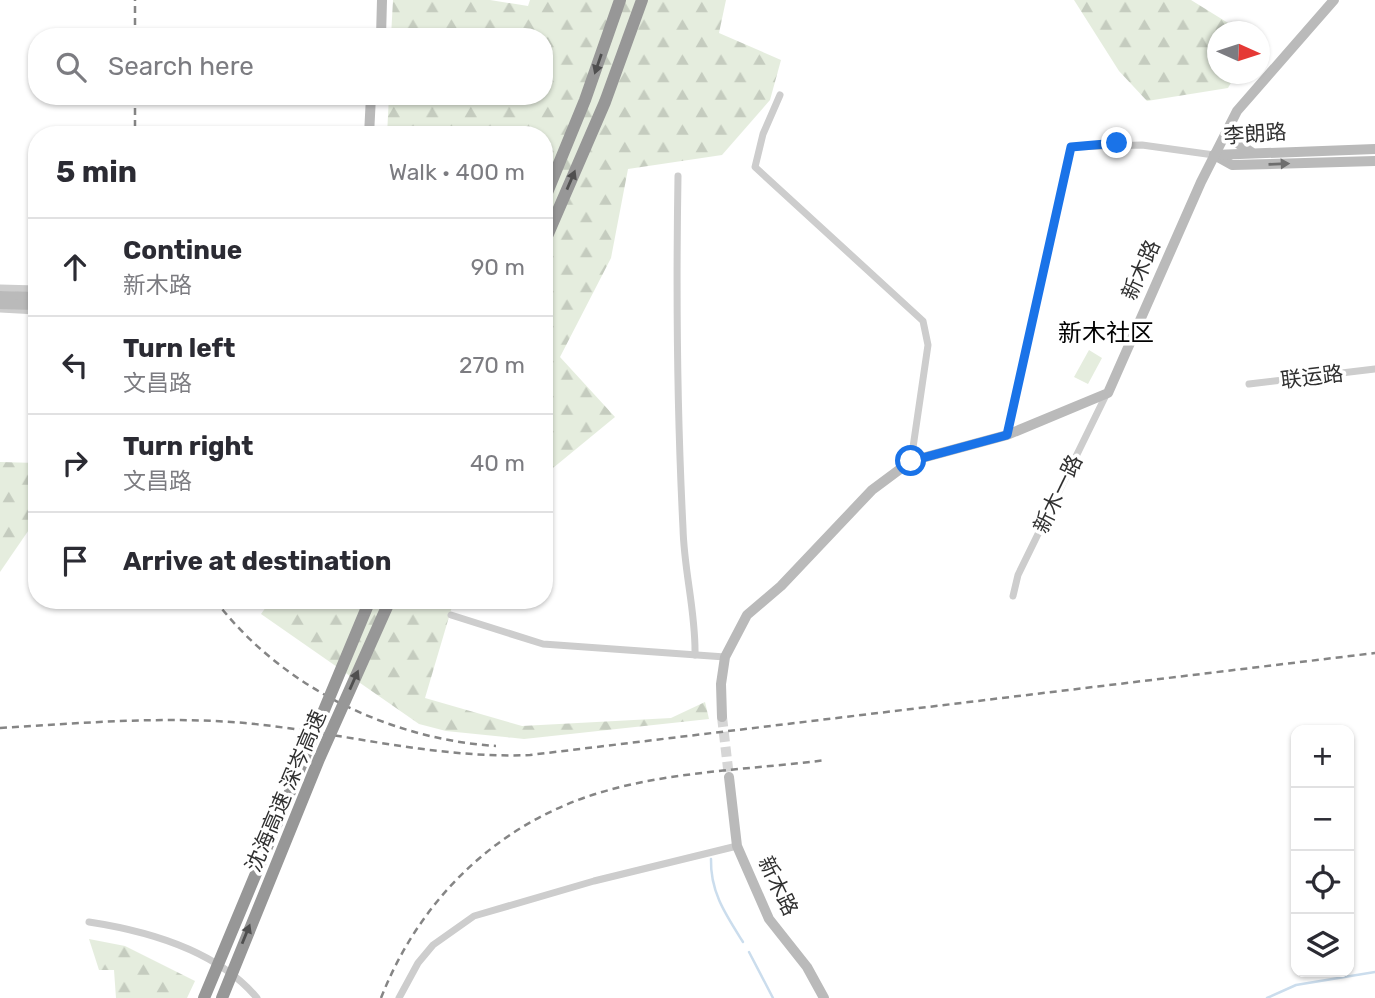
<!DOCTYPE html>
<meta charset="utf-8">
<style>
body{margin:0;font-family:Rubik,"Noto Sans SC",sans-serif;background:#f7f7f7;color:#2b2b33}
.controls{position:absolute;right:21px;bottom:21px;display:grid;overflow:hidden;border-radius:14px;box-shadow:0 2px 5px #0004}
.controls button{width:63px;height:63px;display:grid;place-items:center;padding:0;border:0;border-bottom:2px solid #e1e1e2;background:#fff;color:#2b2b33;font:35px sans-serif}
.compass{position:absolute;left:1207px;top:21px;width:63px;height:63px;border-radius:50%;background:#fff;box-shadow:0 2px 5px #0004;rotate:93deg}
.stop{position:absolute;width:21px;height:21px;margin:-16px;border:5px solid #1a73e8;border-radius:50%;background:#fff}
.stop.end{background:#1a73e8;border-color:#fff;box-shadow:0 2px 7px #0008}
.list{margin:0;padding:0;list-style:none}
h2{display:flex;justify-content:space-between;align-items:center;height:91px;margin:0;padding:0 28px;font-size:30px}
h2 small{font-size:23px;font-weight:400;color:#7c7c81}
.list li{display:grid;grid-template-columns:46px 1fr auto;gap:21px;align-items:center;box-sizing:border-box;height:98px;padding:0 28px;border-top:2px solid #e1e1e2}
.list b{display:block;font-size:26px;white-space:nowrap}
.list p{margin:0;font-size:23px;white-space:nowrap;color:#7c7c81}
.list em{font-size:23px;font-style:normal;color:#7c7c81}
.icon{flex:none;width:38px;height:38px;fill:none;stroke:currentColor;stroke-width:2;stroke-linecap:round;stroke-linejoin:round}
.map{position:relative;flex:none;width:1375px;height:998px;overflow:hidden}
.search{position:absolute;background:#fff;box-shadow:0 2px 5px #0004;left:28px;top:28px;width:525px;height:77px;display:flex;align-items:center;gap:18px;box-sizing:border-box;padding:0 24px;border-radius:28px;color:#7c7c81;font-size:26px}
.panel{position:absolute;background:#fff;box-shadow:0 2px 5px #0004;left:28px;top:126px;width:525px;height:483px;border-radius:28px}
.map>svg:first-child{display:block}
.forest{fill:url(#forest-firs)}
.garden{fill:#e5edde}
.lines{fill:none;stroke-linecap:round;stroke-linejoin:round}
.stream{stroke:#cbdded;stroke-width:2.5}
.secondary-tunnel{stroke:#d6d6d6;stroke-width:10;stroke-dasharray:10 5;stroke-linecap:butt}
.street{stroke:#cdcdcd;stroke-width:7}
.secondary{stroke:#bababa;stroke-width:10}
.highway{stroke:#979797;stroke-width:12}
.rail{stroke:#858585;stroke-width:2.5;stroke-dasharray:7 5;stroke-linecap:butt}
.highway-bridge{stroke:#979797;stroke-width:12}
.oneway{fill:#4f4f4f}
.oneway2{fill:#6e6e6e}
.route{stroke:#1a73e8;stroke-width:9}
.labels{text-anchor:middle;stroke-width:7;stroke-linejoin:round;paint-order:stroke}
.street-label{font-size:21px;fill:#303030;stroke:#fff}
.quarter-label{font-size:24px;fill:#000;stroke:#fff}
</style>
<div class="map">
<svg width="1375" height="998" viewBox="0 0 1375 998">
<defs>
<pattern id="forest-firs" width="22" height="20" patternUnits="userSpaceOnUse" patternTransform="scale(1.75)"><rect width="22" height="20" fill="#e5edde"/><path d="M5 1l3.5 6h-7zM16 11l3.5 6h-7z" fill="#c5ccbf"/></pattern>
</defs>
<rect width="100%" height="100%" fill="#fff"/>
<!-- forest -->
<g class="forest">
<polygon points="393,0 490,0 528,6 530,0 726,0 719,33 781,60 770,100 722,155 628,169 611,258 560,357 615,417 553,468 551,529 544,527 544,135 387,135 389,96 544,96 544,37 391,37"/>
<polygon points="1074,0 1191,0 1241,31 1218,32 1218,74 1236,74 1228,88 1147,101 1119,71"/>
<polygon points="0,462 37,463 37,518 0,572"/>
<polygon points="271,600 454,600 425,698 522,726 671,718 705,702 709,719 524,739 446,731 419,724 261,614"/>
<polygon points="89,939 125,946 195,981 187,998 116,998 114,970 99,970"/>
</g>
<!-- garden -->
<polygon class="garden" points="1089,350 1102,358 1088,384 1074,377"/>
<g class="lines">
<!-- stream -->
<g class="stream">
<path d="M 711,859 C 710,892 726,915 743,942"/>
<polyline points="749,952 773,998"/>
<polyline points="1267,998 1296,985 1375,972"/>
</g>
<!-- secondary-tunnel -->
<polyline class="secondary-tunnel" points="722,717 729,777"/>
<!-- street -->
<g class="street">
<polyline points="780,95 763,134 755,167 923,321 928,345 911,461"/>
<path d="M 678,176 C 676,294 677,411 683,528 C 684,572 696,612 695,655"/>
<polyline points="0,288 37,289"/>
<polyline points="0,309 37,311"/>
<polyline points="1249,384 1375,369"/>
<polyline points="1007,435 1071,147 1142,145 1214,155"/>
<polyline points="1013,596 1018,575 1107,393"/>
<polyline points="451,615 543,644 725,657"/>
<path d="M 89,922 C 148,931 217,950 257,998"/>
<polyline points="399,998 418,963 433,945 474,916 594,881 737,846"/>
</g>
<!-- secondary -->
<g class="secondary">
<polyline points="381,37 382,0"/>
<polyline points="1231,124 1236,142 1251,152"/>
<polyline points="369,135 371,96"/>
<polyline points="1214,155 1232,165 1375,161"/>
<polyline points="1214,155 1375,149"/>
<polyline points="0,296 37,297"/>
<polyline points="0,304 37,305"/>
<polyline points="722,717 721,684 725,657 747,615 781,586 872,490 911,461 1007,435 1108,393 1201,182 1237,111 1334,0"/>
<polyline points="729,777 737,846 769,919 807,967 824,998"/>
</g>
<!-- highway -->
<g class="highway">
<polyline points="544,200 585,100 620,0"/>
<polyline points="544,243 605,102 642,0"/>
</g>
<!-- rail -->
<g class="rail">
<polyline points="135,37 135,0"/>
<polyline points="135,96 135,135"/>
<path d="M 215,600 C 281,687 389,739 496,746"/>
<path d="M 0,728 C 81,723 163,716 245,723 C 340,732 433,759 530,755 L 1375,653"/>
<path d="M 381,998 C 421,896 502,819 609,790 C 677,771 756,769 826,760"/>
</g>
<!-- highway-bridge -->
<g class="highway-bridge">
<polyline points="204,998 370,600"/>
<polyline points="222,998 319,759 390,600"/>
</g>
</g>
<!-- one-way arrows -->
<defs><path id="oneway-solid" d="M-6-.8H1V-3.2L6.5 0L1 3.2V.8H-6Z" transform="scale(1.75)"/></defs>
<g class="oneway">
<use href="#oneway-solid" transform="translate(598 64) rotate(109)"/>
<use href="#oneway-solid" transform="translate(571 180) rotate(-67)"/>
<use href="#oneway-solid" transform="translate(354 680) rotate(-66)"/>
<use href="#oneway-solid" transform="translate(246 934) rotate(-68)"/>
</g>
<use class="oneway2" href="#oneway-solid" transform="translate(1279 164) rotate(-2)"/>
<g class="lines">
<!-- route -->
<polyline class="route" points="911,461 1007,435 1071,147 1117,143"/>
</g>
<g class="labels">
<!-- street labels -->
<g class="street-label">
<text transform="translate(1255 134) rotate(-4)" y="7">李朗路</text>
<text transform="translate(1141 270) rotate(-66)" y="7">新木路</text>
<text transform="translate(1312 377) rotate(-7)" y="7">联运路</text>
<text transform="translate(1058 494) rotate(-64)" y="7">新木一路</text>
<text transform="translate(286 791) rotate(-67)" y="7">沈海高速 深岑高速</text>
<text transform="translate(778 886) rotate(64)" y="7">新木路</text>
</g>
<!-- quarter labels -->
<g class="quarter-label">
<text x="1106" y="341">新木社区</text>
</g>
</g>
</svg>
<div class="controls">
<button>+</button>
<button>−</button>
<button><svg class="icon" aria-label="locate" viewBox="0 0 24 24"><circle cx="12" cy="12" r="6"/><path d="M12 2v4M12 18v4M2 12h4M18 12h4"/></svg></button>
<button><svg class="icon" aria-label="layers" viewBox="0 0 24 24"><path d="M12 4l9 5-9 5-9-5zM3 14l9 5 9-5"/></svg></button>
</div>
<svg class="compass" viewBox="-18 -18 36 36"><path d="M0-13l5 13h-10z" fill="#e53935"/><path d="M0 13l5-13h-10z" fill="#7c7c81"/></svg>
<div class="stop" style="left:911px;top:461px"></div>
<div class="stop end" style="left:1117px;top:143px"></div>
<div class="search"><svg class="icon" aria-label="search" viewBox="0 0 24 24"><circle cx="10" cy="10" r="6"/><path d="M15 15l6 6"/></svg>Search here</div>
<section class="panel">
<h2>5 min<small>Walk · 400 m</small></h2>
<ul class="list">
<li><svg class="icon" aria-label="ahead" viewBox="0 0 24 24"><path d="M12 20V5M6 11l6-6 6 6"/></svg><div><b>Continue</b><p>新木路</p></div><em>90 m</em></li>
<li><svg class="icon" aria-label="left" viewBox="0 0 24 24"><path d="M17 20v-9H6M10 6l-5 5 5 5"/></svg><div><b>Turn left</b><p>文昌路</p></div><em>270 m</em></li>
<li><svg class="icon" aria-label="right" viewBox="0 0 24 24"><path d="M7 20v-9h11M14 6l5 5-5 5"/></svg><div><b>Turn right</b><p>文昌路</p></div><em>40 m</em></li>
<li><svg class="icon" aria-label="arrive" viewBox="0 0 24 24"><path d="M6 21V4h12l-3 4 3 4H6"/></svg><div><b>Arrive at destination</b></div></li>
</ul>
</section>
</div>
